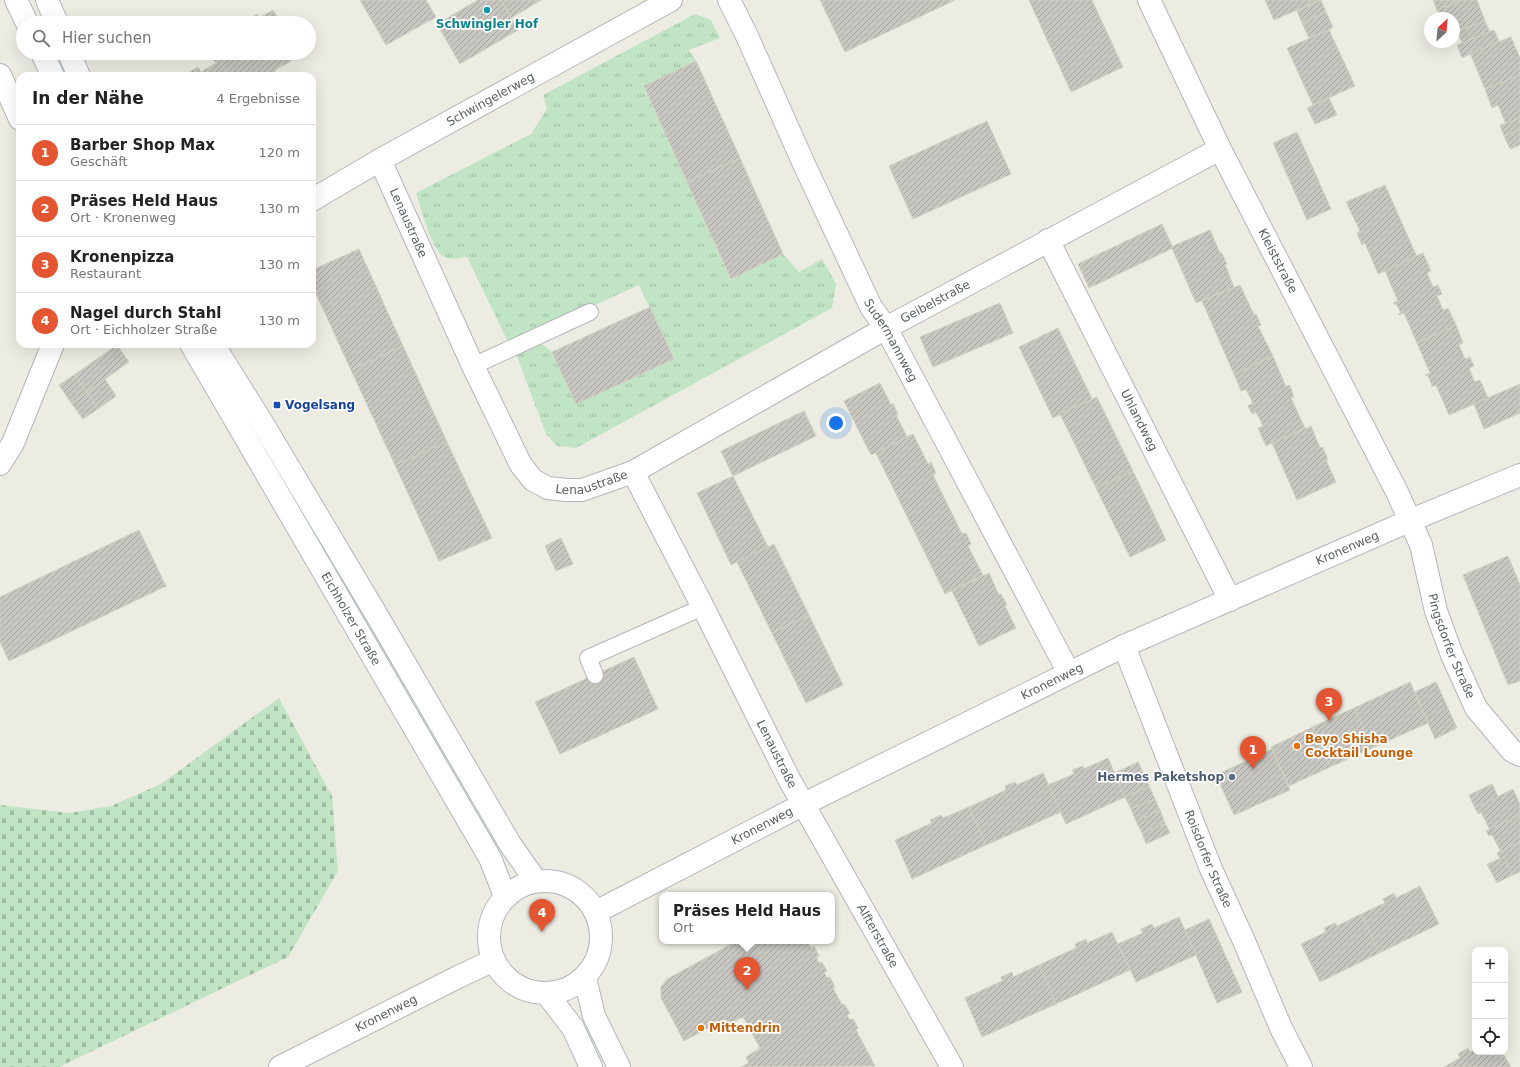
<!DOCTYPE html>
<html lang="de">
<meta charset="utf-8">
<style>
body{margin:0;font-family:"DejaVu Sans",sans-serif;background:#f6f6f6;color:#222}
.controls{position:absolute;right:12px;bottom:12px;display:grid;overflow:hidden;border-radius:8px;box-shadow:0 4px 16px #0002}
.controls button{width:36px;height:36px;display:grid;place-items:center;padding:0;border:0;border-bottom:1px solid #e0e0e0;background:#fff;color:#222;font:20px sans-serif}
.compass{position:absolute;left:1424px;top:12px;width:36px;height:36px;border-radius:50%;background:#fff;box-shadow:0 4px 16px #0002;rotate:26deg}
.you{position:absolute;left:836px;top:423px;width:14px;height:14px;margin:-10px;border:3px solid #fff;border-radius:50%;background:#1a73e8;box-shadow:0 0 0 6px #1a73e833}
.badge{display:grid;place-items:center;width:26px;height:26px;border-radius:50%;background:#e45532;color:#fff;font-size:13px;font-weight:700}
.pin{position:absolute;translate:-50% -33px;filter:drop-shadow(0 1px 2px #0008)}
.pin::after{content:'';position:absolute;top:21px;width:14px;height:12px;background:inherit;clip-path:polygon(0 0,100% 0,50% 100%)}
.popup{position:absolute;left:659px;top:892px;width:176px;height:52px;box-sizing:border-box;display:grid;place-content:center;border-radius:8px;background:#fff;filter:drop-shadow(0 1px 3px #0005);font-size:13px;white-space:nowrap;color:#767676}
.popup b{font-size:15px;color:#222}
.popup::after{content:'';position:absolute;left:50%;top:100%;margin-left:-8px;border:8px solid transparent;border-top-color:#fff}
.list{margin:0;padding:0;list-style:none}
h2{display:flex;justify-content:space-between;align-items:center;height:52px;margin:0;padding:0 16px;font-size:17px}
h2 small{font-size:13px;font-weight:400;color:#767676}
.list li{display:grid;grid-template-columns:26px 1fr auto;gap:12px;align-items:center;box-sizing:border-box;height:56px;padding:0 16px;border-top:1px solid #e0e0e0}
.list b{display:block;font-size:15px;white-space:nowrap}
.list p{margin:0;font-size:13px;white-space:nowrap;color:#767676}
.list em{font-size:13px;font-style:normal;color:#767676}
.icon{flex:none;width:22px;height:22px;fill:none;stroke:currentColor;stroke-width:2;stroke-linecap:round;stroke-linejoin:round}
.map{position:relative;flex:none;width:1520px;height:1067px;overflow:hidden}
.search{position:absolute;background:#fff;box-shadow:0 4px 16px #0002;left:16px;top:16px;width:300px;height:44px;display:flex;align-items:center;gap:10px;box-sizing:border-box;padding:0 14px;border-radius:22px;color:#767676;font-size:15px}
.panel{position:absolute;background:#fff;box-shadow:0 4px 16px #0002;left:16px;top:72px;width:300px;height:276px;border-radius:12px}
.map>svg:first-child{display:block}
.grass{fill:url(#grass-tufts)}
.cemetery{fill:url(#cemetery-stones)}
.building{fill:url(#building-hatch);stroke:#d2cfc1}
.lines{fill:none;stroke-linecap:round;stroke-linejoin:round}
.lane-casing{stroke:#b3b5ba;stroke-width:18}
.street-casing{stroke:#b3b5ba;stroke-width:24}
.secondary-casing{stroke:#b4b7bd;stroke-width:24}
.lane{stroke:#fff;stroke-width:16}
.street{stroke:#fff;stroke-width:22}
.secondary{stroke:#fff;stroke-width:22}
.culture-dot{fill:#0f9aa8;stroke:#fff;stroke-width:1.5}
.transit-dot{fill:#1a4fb4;stroke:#fff;stroke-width:1.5}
.food-dot{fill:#e8710a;stroke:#fff;stroke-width:1.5}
.service-dot{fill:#5c6f8a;stroke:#fff;stroke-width:1.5}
.labels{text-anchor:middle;stroke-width:3.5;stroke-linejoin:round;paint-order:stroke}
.culture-label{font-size:12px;font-weight:bold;fill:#0d838f;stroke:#fff}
.street-label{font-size:12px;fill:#5b5e63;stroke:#fff}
.transit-label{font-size:12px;font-weight:bold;fill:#164399;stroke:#fff;text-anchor:start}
.food-label{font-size:12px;font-weight:bold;fill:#c56008;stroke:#fff;text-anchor:start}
.service-label{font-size:12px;font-weight:bold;fill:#4e5e75;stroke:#fff;text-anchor:end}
</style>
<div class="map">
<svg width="1520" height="1067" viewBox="0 0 1520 1067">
<defs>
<pattern id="grass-tufts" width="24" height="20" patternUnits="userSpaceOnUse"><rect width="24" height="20" fill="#c0e4c4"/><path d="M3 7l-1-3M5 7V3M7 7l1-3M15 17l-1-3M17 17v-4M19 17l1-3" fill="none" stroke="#9fbca3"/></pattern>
<pattern id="cemetery-stones" width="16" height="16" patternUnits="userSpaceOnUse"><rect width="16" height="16" fill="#c0e4c4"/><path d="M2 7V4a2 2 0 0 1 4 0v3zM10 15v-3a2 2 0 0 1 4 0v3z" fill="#9fbca3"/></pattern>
<pattern id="building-hatch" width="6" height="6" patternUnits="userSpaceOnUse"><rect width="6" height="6" fill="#c8c6c0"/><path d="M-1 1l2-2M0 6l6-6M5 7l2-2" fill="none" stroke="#a5a4a0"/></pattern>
</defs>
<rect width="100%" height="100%" fill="#edece3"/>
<!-- grass -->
<path class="grass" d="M 695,14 L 711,20 L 720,38 L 689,50 L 696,61 L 644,87 L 730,278 L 783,254 L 799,272 L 822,259 L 836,284 L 832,308 L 576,448 L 557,446 L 546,434 L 516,354 L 542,344 L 552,352 L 576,404 L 674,359 L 639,285 L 509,344 L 467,257 C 460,258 450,261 443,256 C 431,248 421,208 416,193 L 531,134 L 547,109 L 543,95 Z"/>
<!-- cemetery -->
<polygon class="cemetery" points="279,698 332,796 338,871 288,957 59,1067 0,1067 0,805 69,813 111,806 161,784"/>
<!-- building -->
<g class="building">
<polygon points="360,0 426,0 436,17 386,45"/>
<polygon points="478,0 501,0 518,30 460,64 437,24"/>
<polygon points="501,0 541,0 511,18"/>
<polygon points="820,0 955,0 845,52"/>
<polygon points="1029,0 1092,0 1123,67 1071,92"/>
<polygon points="1265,0 1320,0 1274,20"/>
<polygon points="1321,0 1326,12 1302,23 1297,11"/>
<polygon points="1433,0 1462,0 1437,10"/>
<polygon points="1462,0 1477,0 1485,21 1454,32 1454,18 1441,18 1437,10"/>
<polygon points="273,10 281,23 242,23 257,14 259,18"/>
<polygon points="1326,12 1333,27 1329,30 1309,38 1302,23"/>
<polygon points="1485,21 1490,32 1462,43 1457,31"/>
<polygon points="1329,30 1355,86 1313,105 1287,48"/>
<polygon points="1494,30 1499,41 1462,58 1457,45"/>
<polygon points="1511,37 1520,58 1520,75 1485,89 1470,53"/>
<polygon points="213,53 215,53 229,76 183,76 198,67 201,72 216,63 211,54"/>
<polygon points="215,53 286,53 291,61 275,70 277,76 229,76"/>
<polygon points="696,61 740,158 687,182 644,86"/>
<polygon points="1520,75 1520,118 1506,124 1498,105 1492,108 1485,89"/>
<polygon points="1329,98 1337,115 1315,124 1307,108"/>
<polygon points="1520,118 1520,130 1504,136 1500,125"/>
<polygon points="987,121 1011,174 913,219 889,166"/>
<polygon points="1520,130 1520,145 1510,149 1504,136"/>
<polygon points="1297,132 1331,209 1307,220 1273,143"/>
<polygon points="740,158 783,254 731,279 687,182"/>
<polygon points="1385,185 1417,257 1378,274 1365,243 1362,245 1357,233 1360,231 1346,202"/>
<polygon points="1162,224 1173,248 1089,288 1078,264"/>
<polygon points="1210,230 1220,253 1222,253 1227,264 1225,264 1234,287 1196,303 1172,248 1173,246"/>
<polygon points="359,249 403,346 351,370 312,285 312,270"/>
<polygon points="1423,253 1431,271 1427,273 1433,287 1438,285 1442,294 1437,296 1443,310 1448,308 1456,325 1417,343 1404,313 1399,315 1398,314 1401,313 1396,304 1394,304 1393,303 1398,301 1385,271"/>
<polygon points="1240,285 1254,315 1256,314 1261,325 1258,326 1273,356 1234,374 1202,301"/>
<polygon points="1000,303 1013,333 933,367 920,337"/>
<polygon points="650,307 674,359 576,404 552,352"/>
<polygon points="1456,325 1463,343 1459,345 1465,359 1470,357 1474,366 1469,368 1475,382 1480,380 1488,398 1449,415 1436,385 1431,387 1432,385 1428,376 1425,375 1430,373 1417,343"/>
<polygon points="1058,328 1092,399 1053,418 1019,347"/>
<polygon points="117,345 129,362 87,392 74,375"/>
<polygon points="403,346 447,442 395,465 351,370"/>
<polygon points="1273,356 1286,387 1289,385 1290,386 1294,397 1291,398 1305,428 1266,446 1258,428 1263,426 1256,412 1252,414 1248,406 1253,403 1246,389 1241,391 1234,374"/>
<polygon points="74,375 87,392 71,403 59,385"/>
<polygon points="105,379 116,396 98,409 87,392"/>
<polygon points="880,383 891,405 893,403 898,415 896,415 907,437 871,455 844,401"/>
<polygon points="1520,384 1520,413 1484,429 1474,404"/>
<polygon points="87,392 98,409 83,419 71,403"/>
<polygon points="1097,397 1133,471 1096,488 1060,414"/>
<polygon points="804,411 816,436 733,476 721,451"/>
<polygon points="1311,426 1320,448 1323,447 1323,448 1328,459 1326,460 1336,482 1297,500 1272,443"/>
<polygon points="913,434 928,464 931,462 936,473 933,475 962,534 966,533 971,544 968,546 983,575 945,594 876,453"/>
<polygon points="447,442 492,538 439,561 395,465"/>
<polygon points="1133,471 1166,540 1130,557 1096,488"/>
<polygon points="733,476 768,547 731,565 697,493"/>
<polygon points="139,530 166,586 9,661 0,642 0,597"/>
<polygon points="561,538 573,564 556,571 545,546"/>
<polygon points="774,544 809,615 772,633 737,562"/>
<polygon points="1508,556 1520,585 1520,681 1508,685 1463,575"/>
<polygon points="989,573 999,595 1001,594 1007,605 1005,606 1016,628 979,646 952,591"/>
<polygon points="809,615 843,685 806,703 772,633"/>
<polygon points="634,657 658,709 560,754 535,702"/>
<polygon points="1410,682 1428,723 1372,748 1354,708"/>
<polygon points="1436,682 1457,728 1435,739 1415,692"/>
<polygon points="1354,708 1372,748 1330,767 1312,727"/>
<polygon points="1313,727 1330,767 1289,786 1271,747"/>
<polygon points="1272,749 1290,790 1234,815 1216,775"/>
<polygon points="1108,758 1125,797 1066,824 1048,785 1074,774 1072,770 1083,766 1084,769"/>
<polygon points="1138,762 1149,786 1125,797 1114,773"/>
<polygon points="1043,773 1061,812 986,845 969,807 1006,790 1005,786 1015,782 1017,785"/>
<polygon points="1492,784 1498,797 1475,808 1469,795"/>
<polygon points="1149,786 1155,799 1131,809 1125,797"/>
<polygon points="1513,789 1520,804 1520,815 1490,830 1481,812 1478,814 1475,808"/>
<polygon points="1155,799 1160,810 1136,821 1131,809"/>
<polygon points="969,807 986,845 912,879 895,840 932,823 930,820 941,815 943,818"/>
<polygon points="1160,810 1165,823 1142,833 1136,821"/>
<polygon points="1520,815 1520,842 1501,852 1492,835 1489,836 1486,831"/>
<polygon points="1165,823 1170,833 1146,844 1142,833"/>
<polygon points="1520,842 1520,872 1508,877 1508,876 1512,874 1504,857 1500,859 1497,853"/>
<polygon points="1504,857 1512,874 1508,876 1508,877 1497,883 1487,864"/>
<polygon points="1420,886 1439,924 1379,953 1361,914 1385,903 1383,899 1394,893 1396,898"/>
<polygon points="1361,914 1379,953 1320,982 1301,944 1326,932 1324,928 1335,923 1337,926"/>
<polygon points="1179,917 1196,955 1136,982 1118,944 1143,933 1141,929 1152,924 1154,928"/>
<polygon points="1209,919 1242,992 1217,1003 1185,930"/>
<polygon points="1112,932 1130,970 1056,1004 1039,965 1076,948 1075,944 1086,939 1087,943"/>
<polygon points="737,941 807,941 811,948 814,946 819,956 816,957 819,963 822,962 827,971 824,973 827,978 830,977 835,987 833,988 842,1005 844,1004 850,1013 847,1015 850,1020 853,1019 858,1028 856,1030 875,1066 741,1067 749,1063 746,1057 760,1048 743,1017 728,1024 725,1019 684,1041 661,998 661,987 667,979"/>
<polygon points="1039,965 1056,1004 982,1037 965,998 1002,981 1001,977 1012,972 1013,977"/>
<polygon points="1468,1048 1470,1052 1475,1049 1475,1052 1502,1052 1511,1067 1444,1067 1460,1058 1458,1054"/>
</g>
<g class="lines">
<!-- lane casing -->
<g class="lane-casing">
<g id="lane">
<polyline points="473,366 590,312"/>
<polyline points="595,675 588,658 703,607"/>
</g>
</g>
<!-- street casing -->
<g class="street-casing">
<g id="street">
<path id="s1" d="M 729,0 L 747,36 L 803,162 L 871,307 L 886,328 L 1069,673"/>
<path id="s2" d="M 1149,0 L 1220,149 L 1397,492 L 1421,545 L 1436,611 L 1452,655 L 1476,708 L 1512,751 L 1520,755"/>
<polyline points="0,75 20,119"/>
<path id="s3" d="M 380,160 L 473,366 L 521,465 L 533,480 L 548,488 L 566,490 L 582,490 L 633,472 L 703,607 L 789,779 L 952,1067"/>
<path id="s4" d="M 312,200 L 380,160 L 671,0"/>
<path id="s5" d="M 1048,240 L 1230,600"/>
<polyline points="0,464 13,443 53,344"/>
<path id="s6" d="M 633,472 L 886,328 L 1220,149"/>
<path id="s7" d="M 1124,646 L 1211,869 L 1244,941 L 1281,1028 L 1301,1067"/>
<path id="s8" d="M 280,1067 L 458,977 L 494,960"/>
</g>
</g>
<!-- secondary casing -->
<g class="secondary-casing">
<g id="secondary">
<polyline points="16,0 27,23"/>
<polyline points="47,0 57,23"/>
<polyline points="42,53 53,76"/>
<polyline points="69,53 79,76"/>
<path id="s9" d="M 191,344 L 490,858 L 505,896"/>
<polyline points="213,344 263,424 382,624 510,844 536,881"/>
<circle cx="545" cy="937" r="56"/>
<path id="s10" d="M 596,912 L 804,804 L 1124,646 L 1409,521 L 1520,475"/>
<polyline points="585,978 594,1016 619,1067"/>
<polyline points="546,993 573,1028 591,1067"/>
</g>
</g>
<!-- lane -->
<use href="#lane" class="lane"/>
<!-- street -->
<use href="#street" class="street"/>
<!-- secondary -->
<use href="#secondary" class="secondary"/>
</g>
<!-- markers -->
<circle class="culture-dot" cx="487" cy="10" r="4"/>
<rect class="transit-dot" x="273" y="401" width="8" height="8" rx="2"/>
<g class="food-dot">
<circle cx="1297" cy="746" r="4"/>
<circle cx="701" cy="1028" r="4"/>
</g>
<circle class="service-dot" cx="1232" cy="777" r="4"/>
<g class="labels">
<!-- culture labels -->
<g class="culture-label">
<text x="487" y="28">Schwingler Hof</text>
</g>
<!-- street labels -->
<g class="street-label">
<text dy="4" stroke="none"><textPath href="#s4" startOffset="205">Schwingelerweg</textPath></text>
<text dy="4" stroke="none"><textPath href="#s3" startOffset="69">Lenaustraße</textPath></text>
<text dy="4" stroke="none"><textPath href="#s2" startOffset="291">Kleiststraße</textPath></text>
<text dy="4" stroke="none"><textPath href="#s6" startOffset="347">Geibelstraße</textPath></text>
<text dy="4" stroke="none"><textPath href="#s1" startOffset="377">Sudermannweg</textPath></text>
<text dy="4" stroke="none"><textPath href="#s5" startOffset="202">Uhlandweg</textPath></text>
<text dy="4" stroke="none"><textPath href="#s3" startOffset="417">Lenaustraße</textPath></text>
<text dy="4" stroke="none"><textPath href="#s10" startOffset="835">Kronenweg</textPath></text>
<text dy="4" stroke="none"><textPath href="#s9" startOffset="318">Eichholzer Straße</textPath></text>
<text dy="4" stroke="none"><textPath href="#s2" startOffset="715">Pingsdorfer Straße</textPath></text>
<text dy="4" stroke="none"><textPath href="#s10" startOffset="511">Kronenweg</textPath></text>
<text dy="4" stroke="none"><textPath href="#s3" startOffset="777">Lenaustraße</textPath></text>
<text dy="4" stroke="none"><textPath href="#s10" startOffset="187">Kronenweg</textPath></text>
<text dy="4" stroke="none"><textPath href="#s7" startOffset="229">Roisdorfer Straße</textPath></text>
<text dy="4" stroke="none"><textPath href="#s3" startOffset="985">Alfterstraße</textPath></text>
<text dy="4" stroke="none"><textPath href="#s8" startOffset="119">Kronenweg</textPath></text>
</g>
<!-- transit labels -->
<g class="transit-label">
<text x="285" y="409">Vogelsang</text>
</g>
<!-- food labels -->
<g class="food-label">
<text x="1305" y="743">Beyo Shisha<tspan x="1305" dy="14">Cocktail Lounge</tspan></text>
<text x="709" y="1032">Mittendrin</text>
</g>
<!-- service labels -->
<g class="service-label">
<text x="1224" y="781">Hermes Paketshop</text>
</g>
</g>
</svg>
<div class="controls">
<button>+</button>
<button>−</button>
<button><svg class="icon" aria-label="locate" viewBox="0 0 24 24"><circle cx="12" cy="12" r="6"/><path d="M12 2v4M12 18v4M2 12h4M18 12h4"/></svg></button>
</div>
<svg class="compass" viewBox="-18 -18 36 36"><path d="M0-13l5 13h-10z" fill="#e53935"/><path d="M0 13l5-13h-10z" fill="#767676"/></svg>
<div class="you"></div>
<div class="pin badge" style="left:1253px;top:769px">1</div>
<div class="pin badge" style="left:747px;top:990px">2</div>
<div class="popup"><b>Präses Held Haus</b>Ort</div>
<div class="pin badge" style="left:1329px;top:721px">3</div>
<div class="pin badge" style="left:542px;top:932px">4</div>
<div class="search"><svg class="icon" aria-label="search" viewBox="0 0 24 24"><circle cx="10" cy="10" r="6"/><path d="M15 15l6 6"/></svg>Hier suchen</div>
<section class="panel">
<h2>In der Nähe<small>4 Ergebnisse</small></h2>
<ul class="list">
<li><span class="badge">1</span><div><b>Barber Shop Max</b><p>Geschäft</p></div><em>120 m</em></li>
<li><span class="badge">2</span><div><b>Präses Held Haus</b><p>Ort · Kronenweg</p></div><em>130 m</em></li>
<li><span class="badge">3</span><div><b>Kronenpizza</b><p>Restaurant</p></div><em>130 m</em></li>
<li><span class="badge">4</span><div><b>Nagel durch Stahl</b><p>Ort · Eichholzer Straße</p></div><em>130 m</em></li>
</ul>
</section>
</div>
